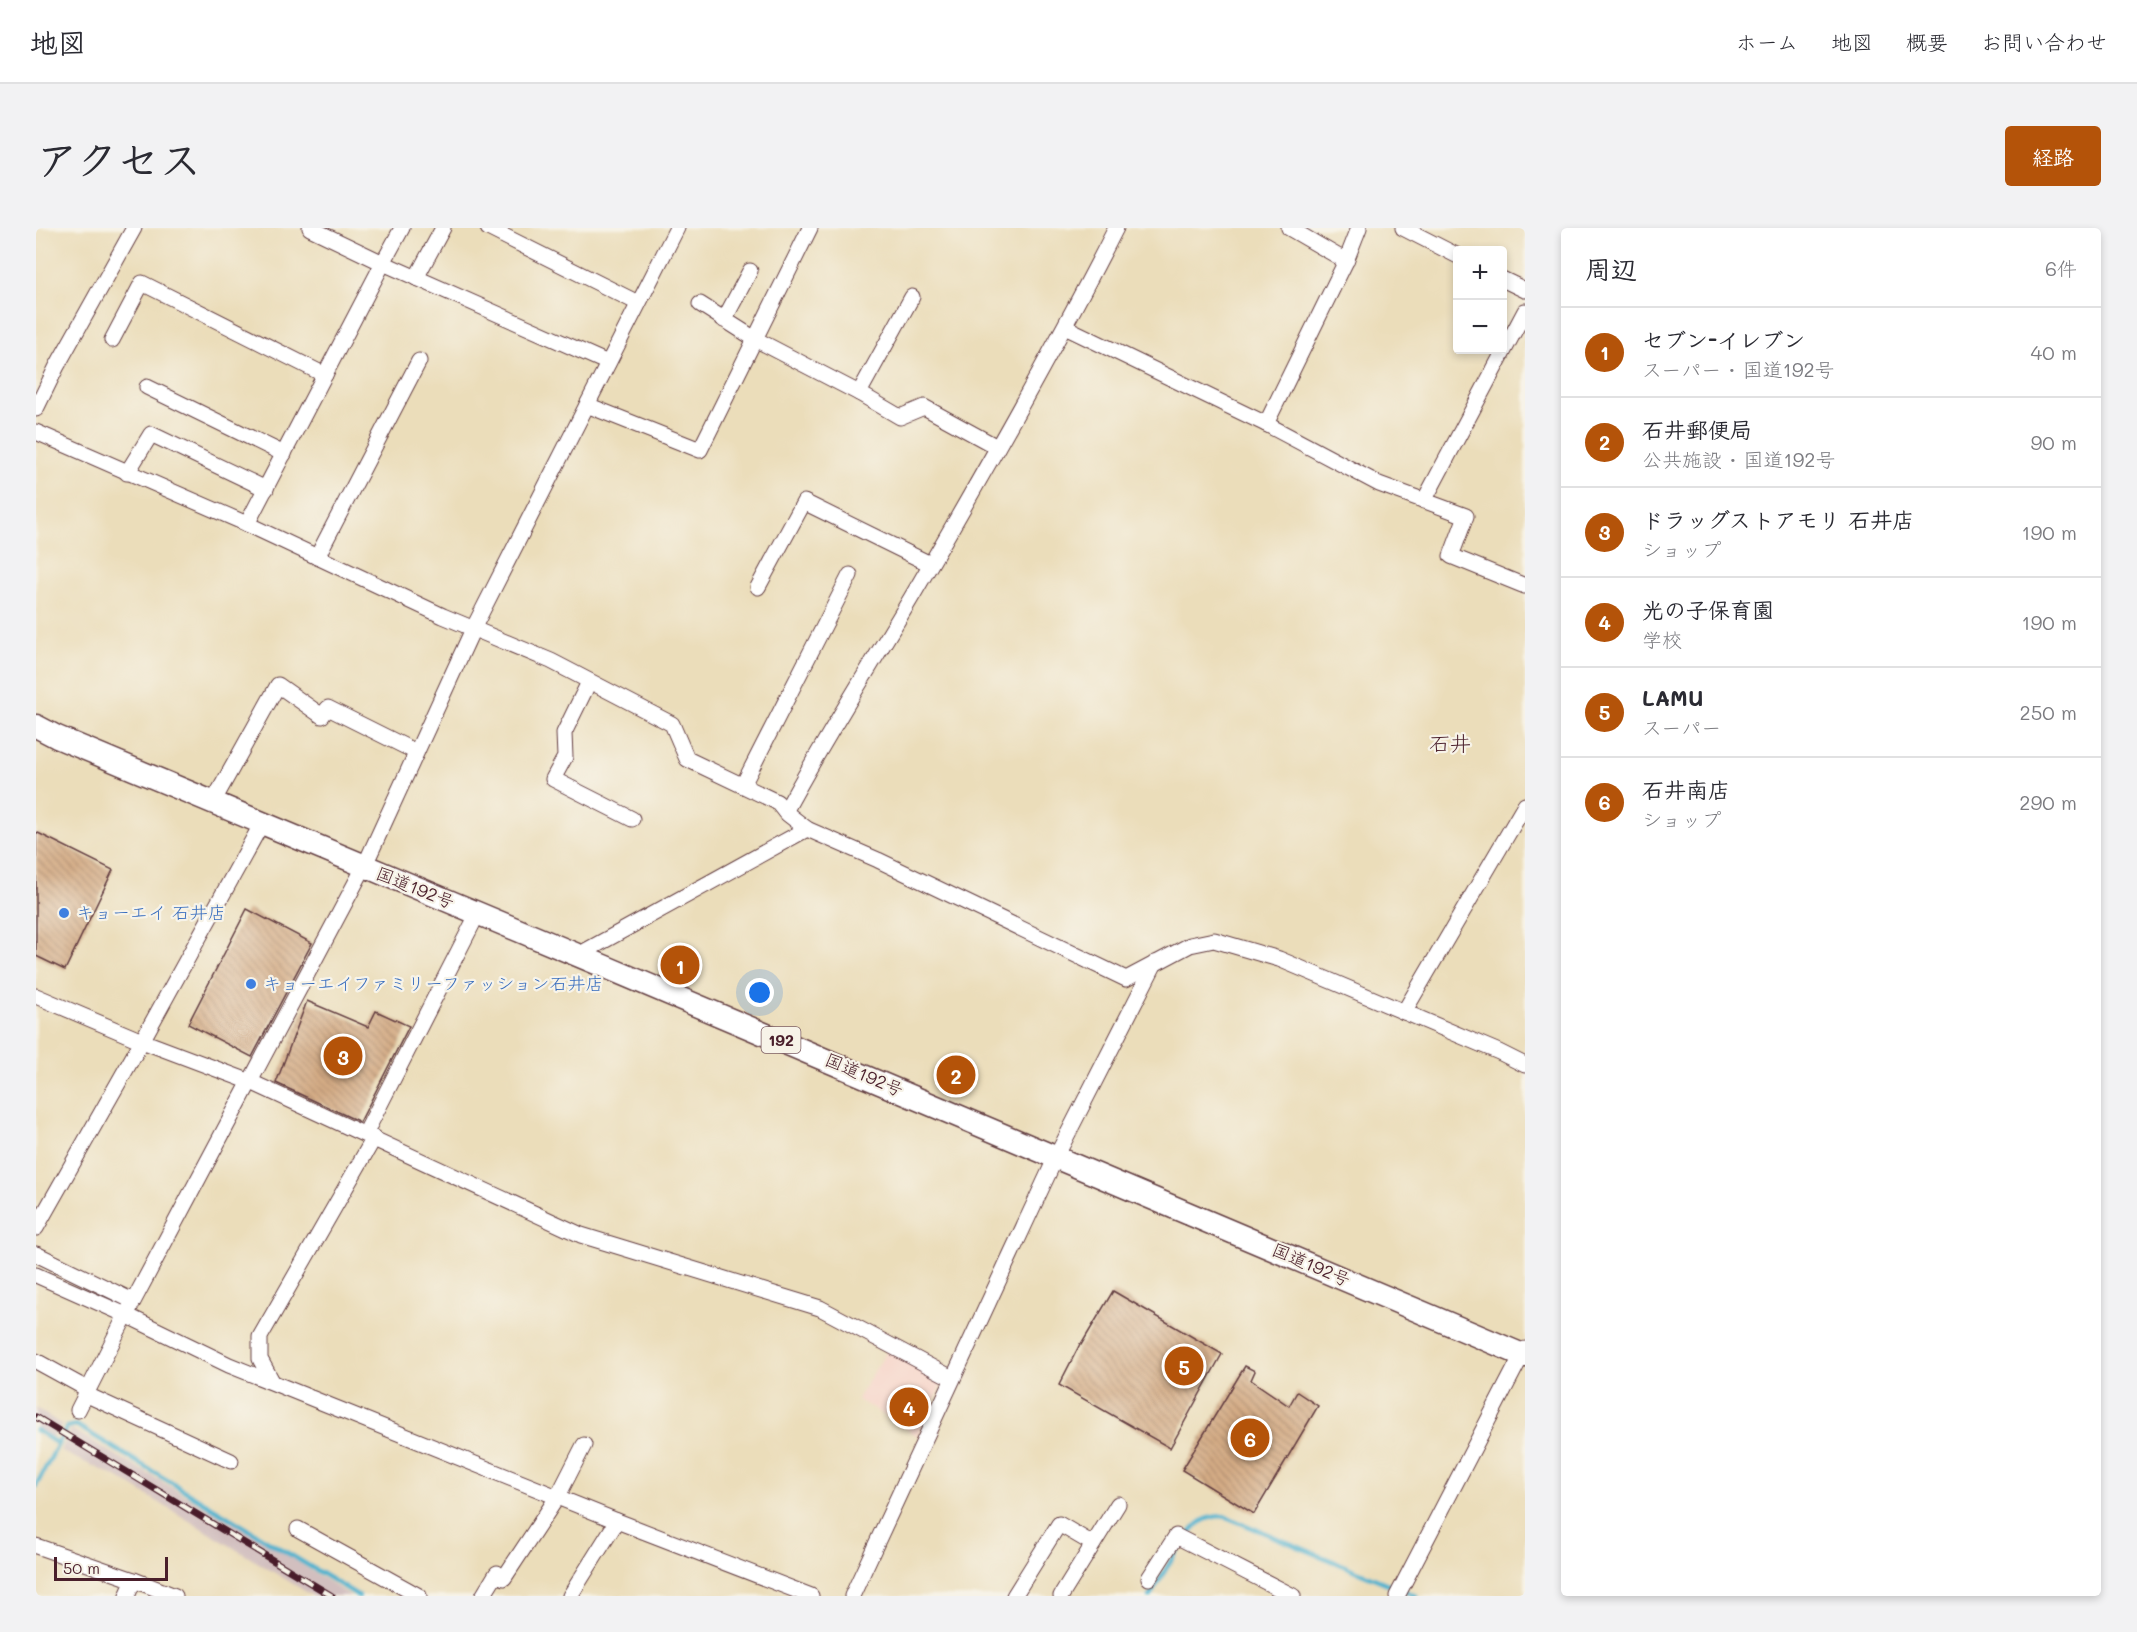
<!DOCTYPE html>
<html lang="ja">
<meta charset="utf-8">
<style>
body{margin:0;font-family:Mali,"Klee One",sans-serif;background:#f2f2f3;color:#2b2b33}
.controls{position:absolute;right:18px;top:18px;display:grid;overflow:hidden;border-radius:6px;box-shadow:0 3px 9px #0003}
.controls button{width:54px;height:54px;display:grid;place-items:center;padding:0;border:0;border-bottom:2px solid #e1e1e2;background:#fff;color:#2b2b33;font:30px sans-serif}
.scale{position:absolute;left:18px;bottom:15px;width:114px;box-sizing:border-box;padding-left:6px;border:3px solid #4a1f2b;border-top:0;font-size:16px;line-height:21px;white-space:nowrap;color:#4a1f2b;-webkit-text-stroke:4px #f7f3e8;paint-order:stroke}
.you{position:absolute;left:724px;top:765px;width:21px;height:21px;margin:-15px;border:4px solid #fff;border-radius:50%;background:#1a73e8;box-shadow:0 0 0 9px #1a73e833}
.badge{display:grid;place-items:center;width:39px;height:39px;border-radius:50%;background:#b45309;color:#fff;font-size:20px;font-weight:700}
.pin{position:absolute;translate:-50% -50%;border:3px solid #fff;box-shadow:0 2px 6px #0006}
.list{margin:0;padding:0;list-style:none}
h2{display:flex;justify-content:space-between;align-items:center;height:78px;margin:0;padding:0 24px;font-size:26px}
h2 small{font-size:20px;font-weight:400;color:#7c7c81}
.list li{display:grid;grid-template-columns:39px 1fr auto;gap:18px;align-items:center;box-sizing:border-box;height:90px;padding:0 24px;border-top:2px solid #e1e1e2}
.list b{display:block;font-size:22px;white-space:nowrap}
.list p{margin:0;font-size:20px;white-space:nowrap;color:#7c7c81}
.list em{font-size:20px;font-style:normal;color:#7c7c81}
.map{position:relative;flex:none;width:1489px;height:1368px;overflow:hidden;border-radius:6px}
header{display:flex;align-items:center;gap:36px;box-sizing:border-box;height:84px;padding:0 30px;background:#fff;border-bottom:2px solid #e1e1e2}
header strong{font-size:28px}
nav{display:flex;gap:33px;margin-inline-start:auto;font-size:21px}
.intro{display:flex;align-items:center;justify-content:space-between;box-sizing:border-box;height:144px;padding:0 36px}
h1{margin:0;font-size:42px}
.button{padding:15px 27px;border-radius:6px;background:#b45309;color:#fff;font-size:21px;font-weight:700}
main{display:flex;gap:36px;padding:0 36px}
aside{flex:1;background:#fff;border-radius:6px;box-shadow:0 3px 9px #0003}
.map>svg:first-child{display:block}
.built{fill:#f7d1c6}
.industrial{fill:#d2bfbf}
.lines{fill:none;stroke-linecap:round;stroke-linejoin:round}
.stream{stroke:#50b2cf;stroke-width:4.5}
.building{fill:url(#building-back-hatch)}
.minor-casing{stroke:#623c40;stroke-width:17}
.highway-casing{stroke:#623c40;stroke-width:25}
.minor{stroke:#fff;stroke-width:15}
.highway{stroke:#fff;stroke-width:22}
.rail-casing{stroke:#4a1f2b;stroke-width:7}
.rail{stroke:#f7f3e8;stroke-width:4.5;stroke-dasharray:14;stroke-linecap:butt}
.shop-dot{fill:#3f7fe0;stroke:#f7f3e8;stroke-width:2}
.labels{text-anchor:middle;stroke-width:4.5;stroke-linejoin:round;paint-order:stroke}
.shield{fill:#f7f3e8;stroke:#7e5f64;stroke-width:1.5}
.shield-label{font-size:16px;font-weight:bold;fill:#4a1f2b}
.street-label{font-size:18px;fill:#4a1f2b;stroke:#f7f3e8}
.shop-label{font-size:18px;fill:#366cbe;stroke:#f7f3e8;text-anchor:start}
.quarter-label{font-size:21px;fill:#4a1f2b;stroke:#f7f3e8}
</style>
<header>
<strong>地図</strong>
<nav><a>ホーム</a><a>地図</a><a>概要</a><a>お問い合わせ</a></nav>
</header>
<div class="intro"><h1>アクセス</h1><a class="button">経路</a></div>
<main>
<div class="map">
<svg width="1489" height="1368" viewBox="0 0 1489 1368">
<defs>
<pattern id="building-back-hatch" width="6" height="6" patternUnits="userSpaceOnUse" patternTransform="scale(1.5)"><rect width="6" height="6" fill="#d4ac85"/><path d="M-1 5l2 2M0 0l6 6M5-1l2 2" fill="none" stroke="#ae8b6d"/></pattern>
</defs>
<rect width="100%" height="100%" fill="#f7f3e8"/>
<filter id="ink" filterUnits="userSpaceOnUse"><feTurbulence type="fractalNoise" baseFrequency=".0167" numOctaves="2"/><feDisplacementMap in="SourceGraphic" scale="12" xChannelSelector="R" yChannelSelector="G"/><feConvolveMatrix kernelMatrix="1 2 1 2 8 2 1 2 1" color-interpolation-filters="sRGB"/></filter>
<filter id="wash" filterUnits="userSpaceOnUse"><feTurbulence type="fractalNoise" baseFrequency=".008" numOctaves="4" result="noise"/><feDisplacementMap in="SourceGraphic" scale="24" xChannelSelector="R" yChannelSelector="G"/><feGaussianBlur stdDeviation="1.35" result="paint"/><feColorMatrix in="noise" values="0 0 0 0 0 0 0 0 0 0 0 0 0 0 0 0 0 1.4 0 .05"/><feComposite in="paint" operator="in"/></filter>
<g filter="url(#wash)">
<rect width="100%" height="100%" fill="#ebddba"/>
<!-- built -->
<polygon class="built" points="852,1121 908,1151 882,1208 821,1171"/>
<!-- industrial -->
<g class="industrial">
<polygon points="0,1180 26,1197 19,1207 15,1209 0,1200"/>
<polygon points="35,1201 237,1318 315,1368 277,1368 81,1249 24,1223"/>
</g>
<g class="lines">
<!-- stream -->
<g class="stream">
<polyline points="0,1202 22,1216"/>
<polyline points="0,1258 31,1199 40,1197 323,1368"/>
<path d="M 1114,1368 C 1126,1349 1148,1306 1165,1294 C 1172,1289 1179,1288 1188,1288 L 1381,1368"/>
</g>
</g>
<g id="blocks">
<!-- building -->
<g class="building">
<polygon points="0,604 77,642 29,742 0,728"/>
<polygon points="211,681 276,715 216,829 152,796"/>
<polygon points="271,773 332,799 340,783 373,798 324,894 240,855"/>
<polygon points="1077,1063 1186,1126 1134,1220 1023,1157 1044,1116 1045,1117"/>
<polygon points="1209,1138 1219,1143 1215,1152 1253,1178 1261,1164 1282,1178 1218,1286 1146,1242"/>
</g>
</g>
</g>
<g filter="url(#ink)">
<use href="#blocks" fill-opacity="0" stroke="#623c40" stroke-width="1.5"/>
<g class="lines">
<!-- minor casing -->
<g class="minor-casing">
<g id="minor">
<polyline points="274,0 347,35 366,0"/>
<polyline points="452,0 602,75"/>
<polyline points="1253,0 1310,33"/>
<polyline points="1367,0 1422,28"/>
<polyline points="380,50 407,0"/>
<polyline points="1466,51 1489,62"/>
<polyline points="664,76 719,111 774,0"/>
<polyline points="688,92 714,43"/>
<polyline points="1029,99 1230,196 1343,256 1430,288 1415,328 1489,358"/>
<polyline points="76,112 106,55 289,147"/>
<polyline points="111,159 248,226"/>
<polyline points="823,165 864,189 888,179 961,219"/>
<polyline points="551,177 664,222 719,111 823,165 876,69"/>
<polyline points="0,181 21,138 98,0"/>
<polyline points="1230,196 1310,33 1323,0"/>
<polyline points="0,204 211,296 407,388 515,433 636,496 651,531 741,574 749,584 771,601 842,632 1090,751 1154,717 1178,712 1243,731 1463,824 1489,837"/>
<polyline points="91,245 115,206 230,261"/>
<polyline points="1388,273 1489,83"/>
<polyline points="211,296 347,35 572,135"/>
<polyline points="281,329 383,133"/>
<polyline points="722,359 768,274 894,336"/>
<polyline points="553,454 528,505 529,529 517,551 596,591"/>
<polyline points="707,557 814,347"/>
<polyline points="177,574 242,457 286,488 292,480 380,524"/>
<path d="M 749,584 C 789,509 835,438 878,365 C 948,245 1017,124 1080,0"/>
<polyline points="544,726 771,601"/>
<polyline points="0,768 106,813 215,854 545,1007 784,1080 916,1150"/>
<polyline points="1368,784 1489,577"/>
<polyline points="329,906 442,685"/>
<polyline points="0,1000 106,813 226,595"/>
<polyline points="0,1026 97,1073"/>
<polyline points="0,1047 90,1087 193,1137 581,1293 775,1368"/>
<polyline points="0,1133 51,1161"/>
<polyline points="236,1153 224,1131 224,1109 338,910"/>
<polyline points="49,1166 195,1233"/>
<polyline points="42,1182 90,1087 328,639 437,401 641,0"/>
<polyline points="262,1301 383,1368"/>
<polyline points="0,1318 98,1352 91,1368"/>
<polyline points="1113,1350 1140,1308 1257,1368"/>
<polyline points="98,1352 139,1368"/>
<polyline points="447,1368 461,1345 468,1350 522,1268 548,1217"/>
<polyline points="534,1368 581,1293"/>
<polyline points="816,1368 1020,929 1119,735"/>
<polyline points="978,1368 1023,1296 1057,1316"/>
<polyline points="1025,1368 1082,1276"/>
<polyline points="1361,1368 1489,1121"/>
</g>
</g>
<!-- highway casing -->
<g class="highway-casing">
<path id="highway" d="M 0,498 L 21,509 C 511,714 1000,919 1489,1128"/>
</g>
<!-- minor -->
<use href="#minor" class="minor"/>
<!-- highway -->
<use href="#highway" class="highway"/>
<!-- rail casing -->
<g class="rail-casing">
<polyline id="rail" points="0,1189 296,1368"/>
</g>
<!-- rail -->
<use href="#rail" class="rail"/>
</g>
</g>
<!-- markers -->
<g class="shop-dot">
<circle cx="28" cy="685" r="6"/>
<circle cx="215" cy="756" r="6"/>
</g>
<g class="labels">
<!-- shield labels -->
<rect class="shield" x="725.5" y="799" width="39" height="26" rx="4.5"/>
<g class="shield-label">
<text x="745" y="818">192</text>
</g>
<!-- street labels -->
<g class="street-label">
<text transform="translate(379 660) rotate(22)" y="6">国道192号</text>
<text transform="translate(828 847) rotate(23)" y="6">国道192号</text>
<text transform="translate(1275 1037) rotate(23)" y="6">国道192号</text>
</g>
<!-- shop labels -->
<g class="shop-label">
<text x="40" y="691">キョーエイ 石井店</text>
<text x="227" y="762">キョーエイファミリーファッション石井店</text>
</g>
<!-- quarter labels -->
<g class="quarter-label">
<text x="1414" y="523">石井</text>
</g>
</g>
</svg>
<div class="controls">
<button>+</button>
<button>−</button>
</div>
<div class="scale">50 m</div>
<div class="you"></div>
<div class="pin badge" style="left:644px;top:737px">1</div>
<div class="pin badge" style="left:920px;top:847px">2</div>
<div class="pin badge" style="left:307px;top:828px">3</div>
<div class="pin badge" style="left:873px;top:1179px">4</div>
<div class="pin badge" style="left:1148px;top:1138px">5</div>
<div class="pin badge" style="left:1214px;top:1210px">6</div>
</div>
<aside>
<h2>周辺<small>6件</small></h2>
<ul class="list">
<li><span class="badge">1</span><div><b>セブン-イレブン</b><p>スーパー · 国道192号</p></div><em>40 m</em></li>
<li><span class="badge">2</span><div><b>石井郵便局</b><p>公共施設 · 国道192号</p></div><em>90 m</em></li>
<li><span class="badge">3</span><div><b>ドラッグストアモリ 石井店</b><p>ショップ</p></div><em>190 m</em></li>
<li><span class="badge">4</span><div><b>光の子保育園</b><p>学校</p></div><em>190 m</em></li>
<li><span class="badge">5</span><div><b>LAMU</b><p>スーパー</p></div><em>250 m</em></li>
<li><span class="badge">6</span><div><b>石井南店</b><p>ショップ</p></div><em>290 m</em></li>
</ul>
</aside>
</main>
